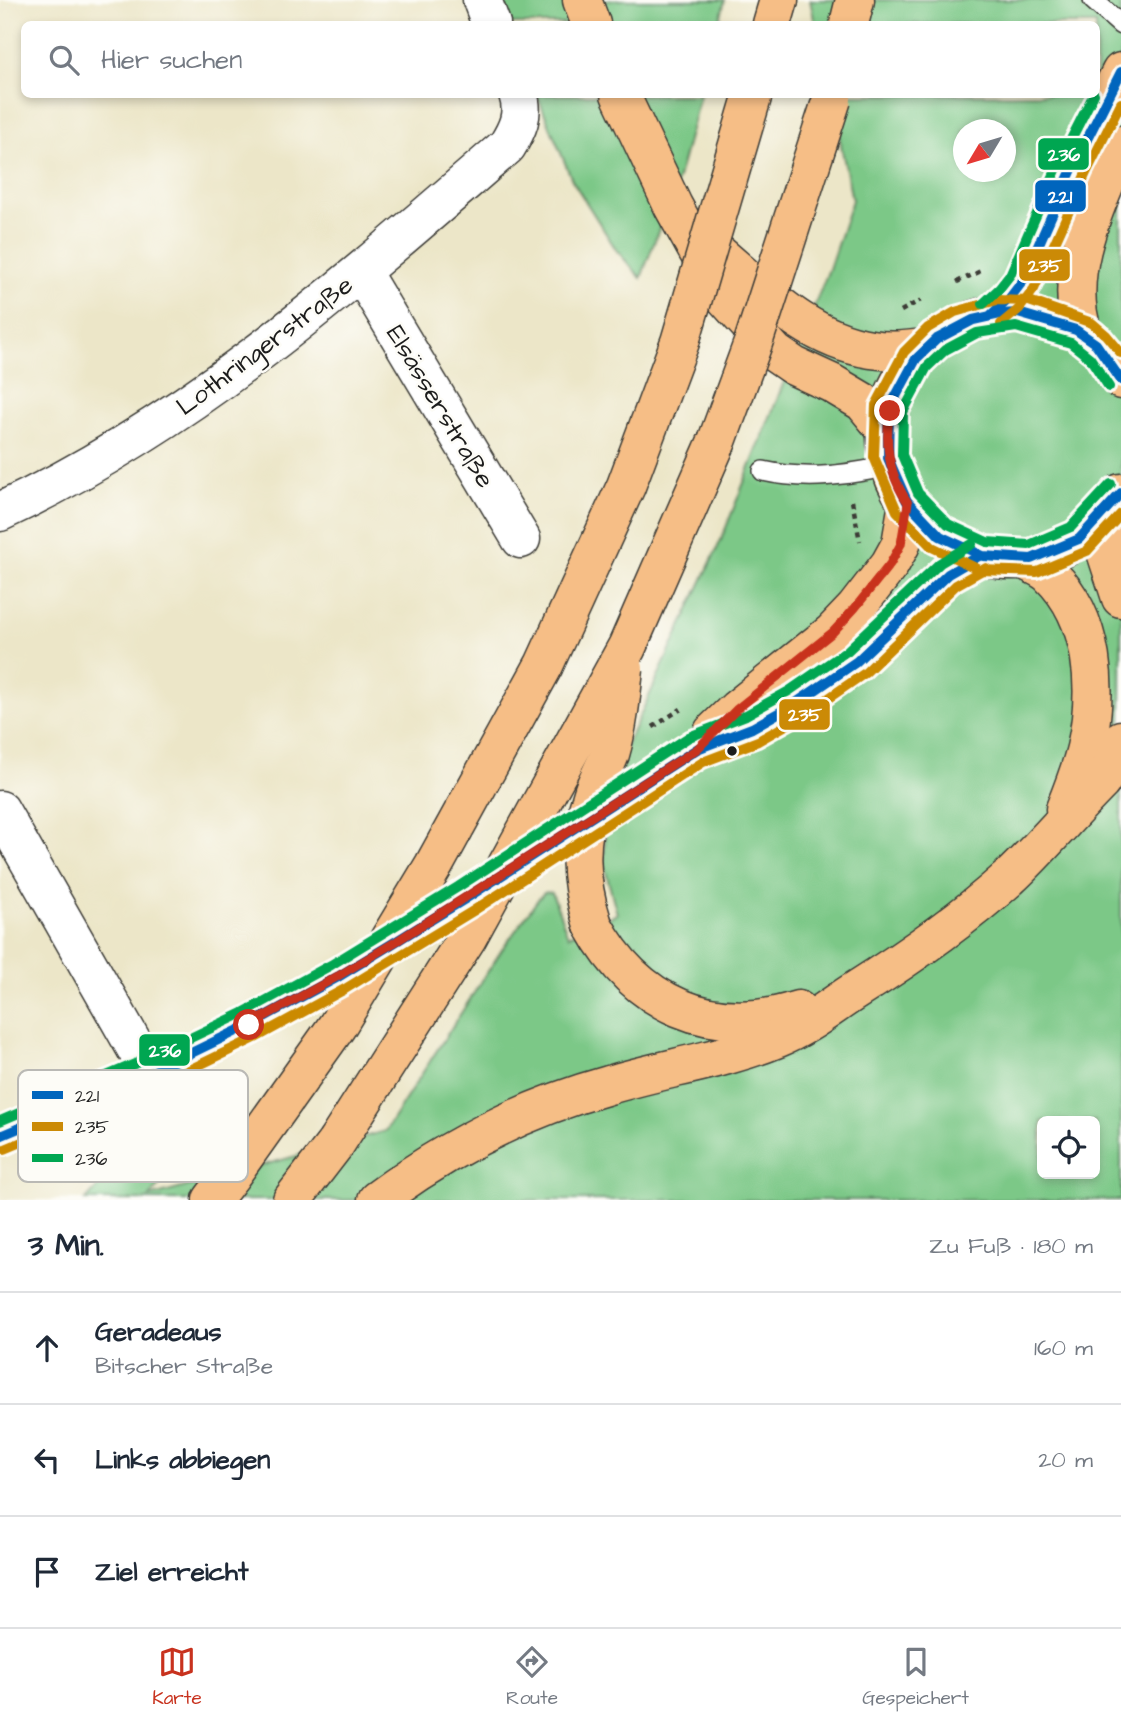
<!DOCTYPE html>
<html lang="de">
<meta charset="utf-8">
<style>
body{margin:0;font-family:"Architects Daughter",sans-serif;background:#f2f2f3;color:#1f2937}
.controls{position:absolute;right:21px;bottom:21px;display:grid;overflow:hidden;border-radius:10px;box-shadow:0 4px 10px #0003}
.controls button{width:63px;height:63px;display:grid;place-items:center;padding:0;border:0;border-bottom:2px solid #e0e1e3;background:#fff;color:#1f2937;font:35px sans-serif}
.compass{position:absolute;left:953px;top:119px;width:63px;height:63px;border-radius:50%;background:#fff;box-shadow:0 4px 10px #0003;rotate:232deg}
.stop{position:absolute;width:21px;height:21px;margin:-16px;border:5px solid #c8321e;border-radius:50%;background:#fff}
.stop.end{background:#c8321e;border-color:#fff;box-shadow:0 2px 7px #0008}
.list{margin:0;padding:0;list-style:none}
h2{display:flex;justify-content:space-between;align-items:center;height:91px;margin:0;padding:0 28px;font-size:30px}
h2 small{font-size:23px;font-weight:400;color:#747a83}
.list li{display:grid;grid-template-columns:46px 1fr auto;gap:21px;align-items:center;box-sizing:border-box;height:112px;padding:0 28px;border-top:2px solid #e0e1e3}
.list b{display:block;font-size:26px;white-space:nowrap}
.list p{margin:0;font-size:23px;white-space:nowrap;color:#747a83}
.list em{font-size:23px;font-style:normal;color:#747a83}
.icon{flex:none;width:38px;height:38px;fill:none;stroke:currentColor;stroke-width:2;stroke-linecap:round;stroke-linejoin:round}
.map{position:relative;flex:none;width:1121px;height:1200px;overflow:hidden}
.search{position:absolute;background:#fff;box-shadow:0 4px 10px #0003;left:21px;right:21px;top:21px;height:77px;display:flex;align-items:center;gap:18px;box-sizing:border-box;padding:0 24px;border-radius:10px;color:#747a83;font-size:26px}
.sheet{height:427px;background:#fff}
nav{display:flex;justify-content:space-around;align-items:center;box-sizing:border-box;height:98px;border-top:2px solid #e0e1e3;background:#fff;font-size:19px;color:#747a83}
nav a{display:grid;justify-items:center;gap:4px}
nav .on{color:#c8321e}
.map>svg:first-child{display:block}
.green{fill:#7bc887;stroke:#4c7252;stroke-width:2;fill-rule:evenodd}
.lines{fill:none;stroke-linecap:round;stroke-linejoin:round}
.service-casing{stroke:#3b3a36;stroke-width:22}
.minor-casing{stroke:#3b3a36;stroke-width:41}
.primary-casing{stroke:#3b3a36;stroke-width:41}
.motorway-casing{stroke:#3b3a36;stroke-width:41}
.path{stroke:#3b3a36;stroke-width:4.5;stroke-dasharray:5 5;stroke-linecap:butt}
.service{stroke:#fff;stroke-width:19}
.minor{stroke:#fff;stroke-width:38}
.primary{stroke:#f6be86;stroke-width:38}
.motorway{stroke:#f6be86;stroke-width:38}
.motorway-bridge-casing{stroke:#3b3a36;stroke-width:41;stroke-linecap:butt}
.motorway-bridge{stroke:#f6be86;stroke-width:38}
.bus-1-casing{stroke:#fdfcf7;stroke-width:16}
.bus-2-casing{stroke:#fdfcf7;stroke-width:16}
.bus-3-casing{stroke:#fdfcf7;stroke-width:16}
.bus-1{stroke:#0065bd;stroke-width:10}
.bus-2{stroke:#cb8a06;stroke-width:10}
.bus-3{stroke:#00a651;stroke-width:10}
.route{stroke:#c8321e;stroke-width:9}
.bus-dot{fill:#1c1c1c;stroke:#fdfcf7;stroke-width:2.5}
.labels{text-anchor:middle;stroke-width:5;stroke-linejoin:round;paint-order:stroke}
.street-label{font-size:26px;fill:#1c1c1c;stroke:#fdfcf7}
.key{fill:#fdfcf7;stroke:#bab9b5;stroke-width:2}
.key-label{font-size:19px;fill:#1c1c1c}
.line-badge{stroke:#fdfcf7;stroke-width:2.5}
.badge-label{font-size:19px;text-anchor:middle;font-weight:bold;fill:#fff}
</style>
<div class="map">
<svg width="1121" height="1200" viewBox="0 0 1121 1200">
<rect width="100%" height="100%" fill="#fdfcf7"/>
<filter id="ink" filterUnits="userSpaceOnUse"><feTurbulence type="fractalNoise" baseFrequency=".0143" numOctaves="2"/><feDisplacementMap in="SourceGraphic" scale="14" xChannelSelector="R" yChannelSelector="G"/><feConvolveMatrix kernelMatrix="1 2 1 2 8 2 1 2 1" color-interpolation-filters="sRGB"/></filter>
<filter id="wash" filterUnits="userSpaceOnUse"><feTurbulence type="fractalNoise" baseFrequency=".00686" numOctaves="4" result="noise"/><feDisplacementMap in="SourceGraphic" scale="28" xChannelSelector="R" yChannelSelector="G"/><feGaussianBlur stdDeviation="1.57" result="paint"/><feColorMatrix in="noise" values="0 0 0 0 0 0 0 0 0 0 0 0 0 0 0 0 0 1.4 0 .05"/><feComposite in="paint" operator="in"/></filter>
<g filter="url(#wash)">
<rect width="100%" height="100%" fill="#ece6c8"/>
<!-- green -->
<g class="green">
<polygon points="502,0 725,0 719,24 511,24"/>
<path d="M 810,0 L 1121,0 L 1121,1200 L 86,1200 L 131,1150 L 160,1124 L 176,1126 L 194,1141 L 150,1197 L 385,1131 L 501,951 L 539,898 L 545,892 L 552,893 L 568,936 L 617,914 L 604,865 L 606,806 L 619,761 L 721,540 L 829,269 L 852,200 L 831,95 L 1096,94 L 1096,24 L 815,24 ZM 964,130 L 1006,130 L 1006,172 L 964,172 ZM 1042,1121 L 1095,1121 L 1095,1174 L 1042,1174 Z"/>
<polygon points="537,95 700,95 678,178 641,278 617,251 572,180"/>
</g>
</g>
<g filter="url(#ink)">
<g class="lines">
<!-- service casing -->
<g class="service-casing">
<g id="service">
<polyline points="1093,0 1121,25"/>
<path d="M 763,471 C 807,481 846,475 890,466"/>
</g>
</g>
<!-- minor casing -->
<g class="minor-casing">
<g id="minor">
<polyline points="482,0 491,24"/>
<polyline points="361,272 521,539"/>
<path d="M 0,512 C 193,422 347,284 507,146 C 517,130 525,114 518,94"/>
<polyline points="0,810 150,1073"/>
</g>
</g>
<!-- primary casing -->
<g class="primary-casing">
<g id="primary">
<polyline points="992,314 1009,299 1022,282 1073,167 1121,72"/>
<path d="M 1083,333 C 1061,271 1098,202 1121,145"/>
<path d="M 1121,380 C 1112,364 1100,345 1085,335 C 1074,328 1057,325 1044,321 C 1035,318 1024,313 1014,313 C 975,314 942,328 916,359 C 807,489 1021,655 1121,493"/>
<polyline points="713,732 737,709 833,632 855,609 890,564 901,544 908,503"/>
<polyline points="0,1136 150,1073 249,1025 338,977 465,899 697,749 752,728 796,703 856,662 948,574 979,556"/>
</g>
</g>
<!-- motorway casing -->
<g class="motorway-casing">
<g id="motorway">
<polyline points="582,0 591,24"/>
<polyline points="772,24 779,0"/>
<polyline points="849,24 855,0"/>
<polyline points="620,94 673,206 721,293 775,353 794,366 831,383 863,402 886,430"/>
<path d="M 699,238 C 753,280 800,338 871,349 C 889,352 907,350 925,348"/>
<polyline points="1110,511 1105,549 1121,598"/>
<path d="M 1022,559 C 1031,564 1043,568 1050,575 C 1095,619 1099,690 1086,748 C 1081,769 1073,789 1065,809"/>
<path d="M 593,925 C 636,1004 711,1038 798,1010"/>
<polyline points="212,1200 231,1175"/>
<polyline points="292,1200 336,1143"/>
<path d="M 377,1200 C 446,1149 526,1108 609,1085 C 665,1068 725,1060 778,1038 C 806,1027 830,1007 855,991 C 909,957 961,921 1009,878 C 1041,848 1070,813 1101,782 L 1112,765 L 1121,740"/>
</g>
</g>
<!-- path -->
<g class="path">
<polyline points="957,282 981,271"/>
<polyline points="901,311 921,300"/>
<polyline points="852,501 860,541"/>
<polyline points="653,727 681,709"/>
</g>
<!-- service -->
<use href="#service" class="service"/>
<!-- minor -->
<use href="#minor" class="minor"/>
<!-- primary -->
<use href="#primary" class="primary"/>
<!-- motorway -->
<use href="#motorway" class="motorway"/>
<!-- motorway-bridge casing -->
<g class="motorway-bridge-casing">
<g id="motorway-bridge">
<path d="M 593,925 C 578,878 577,840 593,793 C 597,780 605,767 610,754 C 618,727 621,697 624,669"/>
<polyline points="336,1143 467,938 627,647 717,441 753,343 832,99"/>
<polyline points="231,1175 337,1026 434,865 544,665 626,486 680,342 753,94"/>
</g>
</g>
<!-- motorway-bridge -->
<use href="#motorway-bridge" class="motorway-bridge"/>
<!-- bus-1 casing -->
<g class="bus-1-casing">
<g id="bus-1">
<polyline points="992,314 1009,299 1022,282 1073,167 1121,72"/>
<polyline points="1121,380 1096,344 1076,330 1018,313 1000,314 973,320 937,339 916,359 889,409 888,458 907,501 940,536 983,556 1031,559 1079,539 1121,493"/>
<polyline points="0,1136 150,1073 249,1025 338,977 465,899 697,749 752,728 796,703 856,662 948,574 979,556"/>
</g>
</g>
<!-- bus-2 casing -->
<g class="bus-2-casing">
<g id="bus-2">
<polyline points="1001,324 1019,309 1034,289 1086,173 1121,103"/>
<polyline points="1121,353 1106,335 1092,323 1029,301 997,300 955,312 928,328 904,352 876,405 874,457 897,511 932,547 980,570 1037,572 1087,551 1121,514"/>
<polyline points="5,1149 156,1086 255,1038 345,989 473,911 703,762 758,741 804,715 865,673 956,585 986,568"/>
</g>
</g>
<!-- bus-3 casing -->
<g class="bus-3-casing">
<g id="bus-3">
<polyline points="983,304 999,289 1010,275 1060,161 1094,94"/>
<polyline points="1109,387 1090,358 1071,343 1016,327 977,333 945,350 927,367 903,412 902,455 918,493 948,524 987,542 1029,545 1071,527 1111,484"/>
<polyline points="0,1121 144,1060 243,1013 331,965 458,887 689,737 746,715 789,691 847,651 940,563 972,544"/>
</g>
</g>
<!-- bus-1 -->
<use href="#bus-1" class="bus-1"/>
<!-- bus-2 -->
<use href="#bus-2" class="bus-2"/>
<!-- bus-3 -->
<use href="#bus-3" class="bus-3"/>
</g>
</g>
<g class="lines" filter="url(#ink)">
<!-- route -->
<path class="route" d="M 249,1025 L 338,976 L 397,941 L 697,749 L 737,709 L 833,632 L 855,608 L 890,564 L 901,544 L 908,503 C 889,475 884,444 890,411"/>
</g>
<!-- markers -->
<circle class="bus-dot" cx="732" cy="751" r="6"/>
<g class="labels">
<!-- street labels -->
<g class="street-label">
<text transform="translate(264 345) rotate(-37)" y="9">Lothringerstraße</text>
<text transform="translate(441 406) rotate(59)" y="9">Elsässerstraße</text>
</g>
</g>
<!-- legend -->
<rect x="18" y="1070" width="230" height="112" rx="10" class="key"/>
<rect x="32" y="1091" width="31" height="8" fill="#0065bd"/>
<rect x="32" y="1122" width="31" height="9" fill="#cb8a06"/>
<rect x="32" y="1154" width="31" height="8" fill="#00a651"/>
<g class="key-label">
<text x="75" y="1102">221</text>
<text x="75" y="1133">235</text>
<text x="75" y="1165">236</text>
</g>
<g class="line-badge">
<rect x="1037" y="137" width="53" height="34" rx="7" fill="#00a651"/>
<rect x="1034" y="179" width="53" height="34" rx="7" fill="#0065bd"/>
<rect x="1018" y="248" width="53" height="34" rx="7" fill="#cb8a06"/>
<rect x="778" y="698" width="53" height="33" rx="7" fill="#cb8a06"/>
<rect x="138" y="1033" width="53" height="34" rx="7" fill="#00a651"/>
</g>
<g class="badge-label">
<text x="1064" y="161">236</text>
<text x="1060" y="203">221</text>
<text x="1045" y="272">235</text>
<text x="805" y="721">235</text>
<text x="165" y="1057">236</text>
</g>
</svg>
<div class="controls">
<button><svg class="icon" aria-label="locate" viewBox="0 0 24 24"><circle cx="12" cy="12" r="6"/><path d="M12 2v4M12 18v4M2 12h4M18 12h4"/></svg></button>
</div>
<svg class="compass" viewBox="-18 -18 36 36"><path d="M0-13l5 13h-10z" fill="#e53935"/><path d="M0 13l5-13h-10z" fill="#747a83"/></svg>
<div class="stop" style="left:249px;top:1025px"></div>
<div class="stop end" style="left:890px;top:411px"></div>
<div class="search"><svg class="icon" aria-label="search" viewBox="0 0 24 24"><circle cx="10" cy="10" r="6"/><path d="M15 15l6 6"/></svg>Hier suchen</div>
</div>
<section class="sheet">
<h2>3 Min.<small>Zu Fuß · 180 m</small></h2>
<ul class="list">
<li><svg class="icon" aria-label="ahead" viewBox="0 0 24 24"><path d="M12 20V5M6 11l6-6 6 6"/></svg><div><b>Geradeaus</b><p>Bitscher Straße</p></div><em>160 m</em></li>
<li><svg class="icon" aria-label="left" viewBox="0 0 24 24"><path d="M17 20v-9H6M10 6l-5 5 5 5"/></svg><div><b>Links abbiegen</b></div><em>20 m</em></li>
<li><svg class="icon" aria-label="arrive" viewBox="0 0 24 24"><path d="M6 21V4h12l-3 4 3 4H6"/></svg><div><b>Ziel erreicht</b></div></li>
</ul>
</section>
<nav>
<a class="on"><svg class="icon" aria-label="map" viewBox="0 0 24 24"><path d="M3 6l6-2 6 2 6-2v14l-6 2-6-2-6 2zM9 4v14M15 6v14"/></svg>Karte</a>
<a><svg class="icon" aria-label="directions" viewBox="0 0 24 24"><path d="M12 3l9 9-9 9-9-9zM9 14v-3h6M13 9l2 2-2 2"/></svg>Route</a>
<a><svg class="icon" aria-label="saved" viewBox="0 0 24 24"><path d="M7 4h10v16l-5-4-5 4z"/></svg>Gespeichert</a>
</nav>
